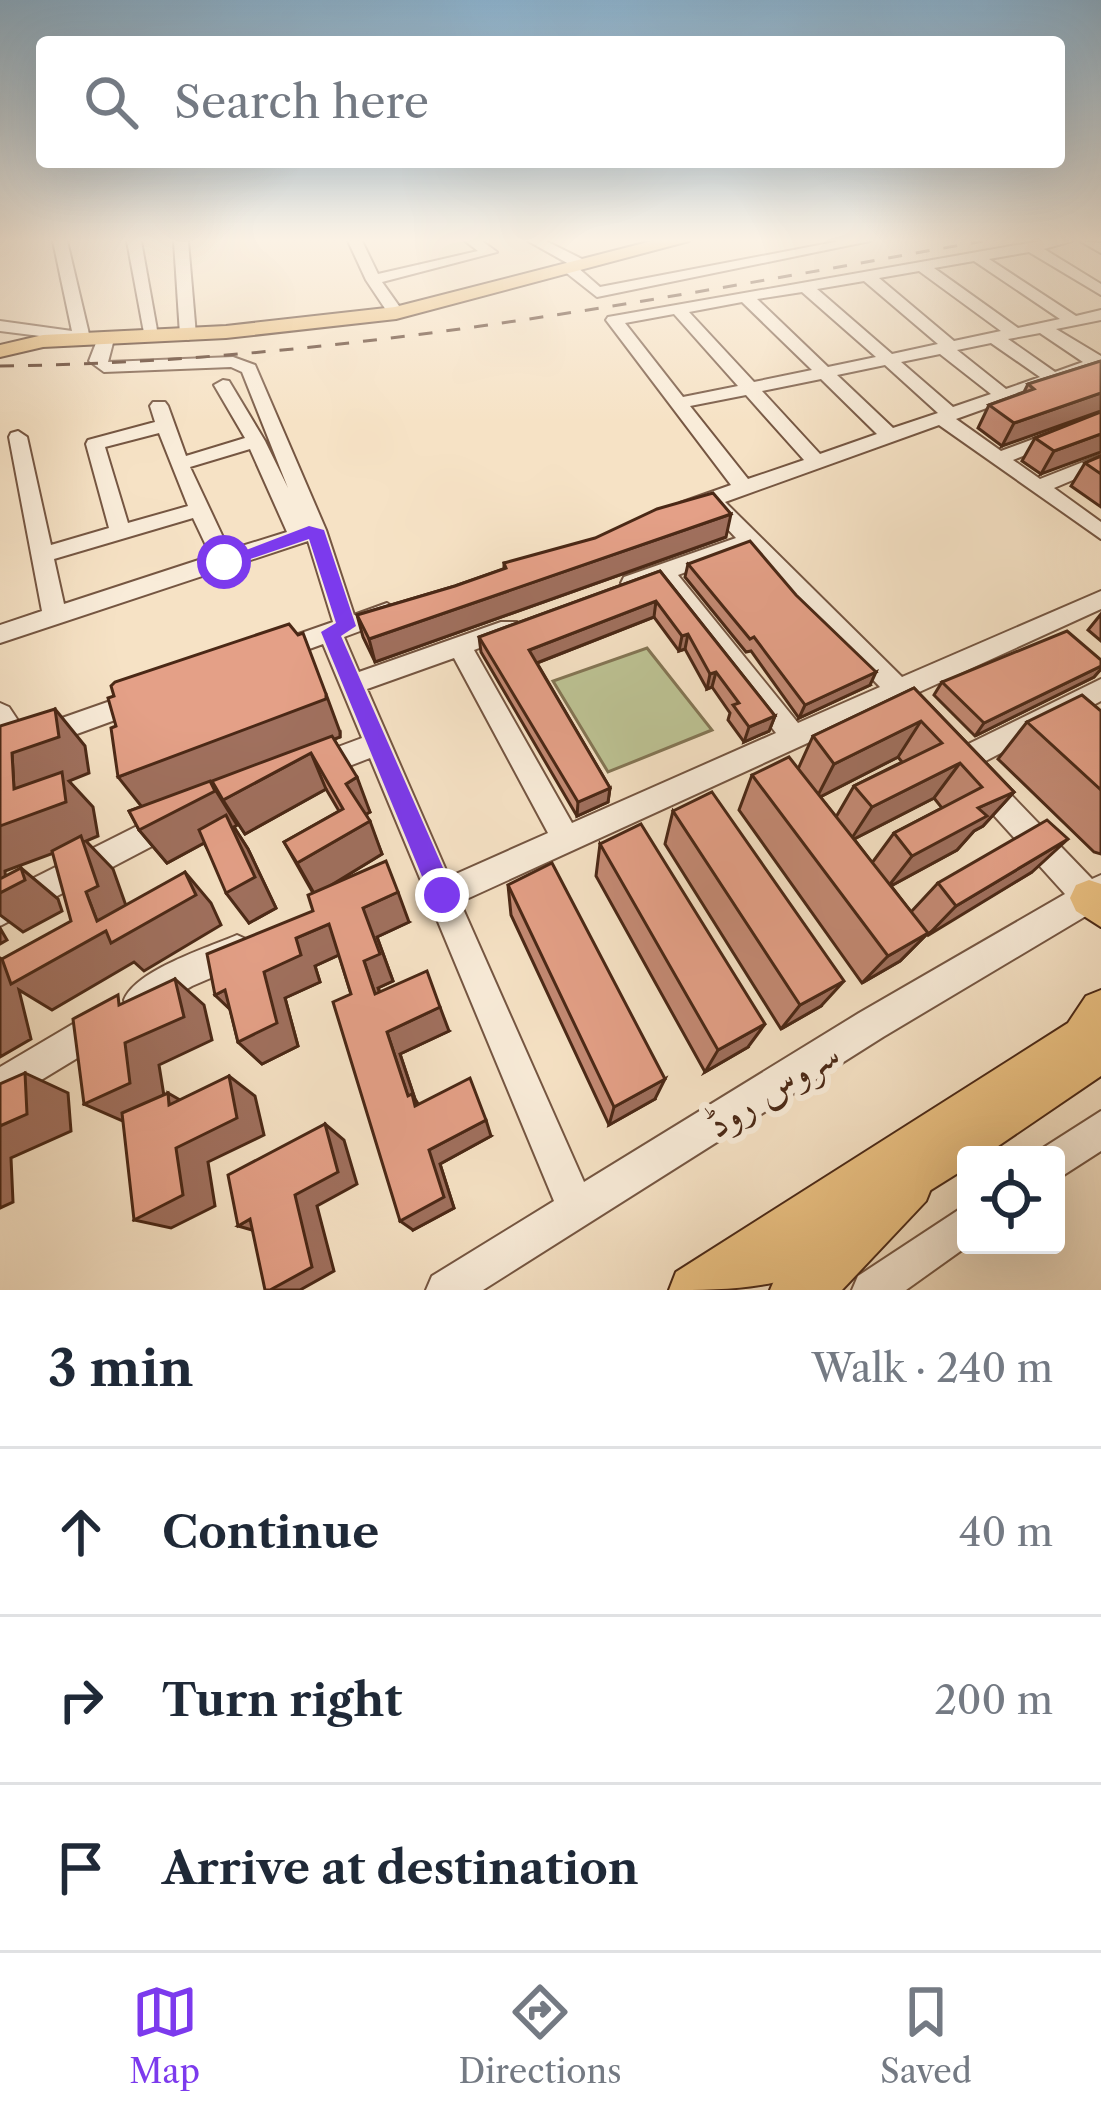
<!DOCTYPE html>
<meta charset="utf-8">
<style>
body{margin:0;font-family:"Libre Caslon Text",Amiri,serif;background:#f6f6f7;color:#1f2937}
.controls{position:absolute;right:36px;bottom:36px;display:grid;overflow:hidden;border-radius:12px;box-shadow:0 12px 48px #0002}
.controls button{width:108px;height:108px;display:grid;place-items:center;padding:0;border:0;border-bottom:3px solid #e0e1e3;background:#fff;color:#1f2937;font:60px sans-serif}
.stop{position:absolute;width:36px;height:36px;margin:-27px;border:9px solid #7c3aed;border-radius:50%;background:#fff}
.stop.end{background:#7c3aed;border-color:#fff;box-shadow:0 3px 12px #0008}
.list{margin:0;padding:0;list-style:none}
h2{display:flex;justify-content:space-between;align-items:center;height:156px;margin:0;padding:0 48px;font-size:51px}
h2 small{font-size:39px;font-weight:400;color:#747a83}
.list li{display:grid;grid-template-columns:78px 1fr auto;gap:36px;align-items:center;box-sizing:border-box;height:168px;padding:0 48px;border-top:3px solid #e0e1e3}
.list b{display:block;font-size:45px;white-space:nowrap}
.list em{font-size:39px;font-style:normal;color:#747a83}
.icon{flex:none;width:66px;height:66px;fill:none;stroke:currentColor;stroke-width:2;stroke-linecap:round;stroke-linejoin:round}
.map{position:relative;flex:none;width:1101px;height:1290px;overflow:hidden}
.search{position:absolute;background:#fff;box-shadow:0 12px 48px #0002;left:36px;right:36px;top:36px;height:132px;display:flex;align-items:center;gap:30px;box-sizing:border-box;padding:0 42px;border-radius:12px;color:#747a83;font-size:45px}
.sheet{height:660px;background:#fff}
nav{display:flex;justify-content:space-around;align-items:center;box-sizing:border-box;height:168px;border-top:3px solid #e0e1e3;background:#fff;font-size:33px;color:#747a83}
nav a{display:grid;justify-items:center;gap:6px}
nav .on{color:#7c3aed}
.map>svg:first-child{display:block}
.green{fill:#bdc394;stroke:#847655;stroke-width:3}
.lines{fill:none;stroke-linecap:round;stroke-linejoin:round}
.minor-casing{stroke:#755642;stroke-width:4}
.major-casing{stroke:#4a2816;stroke-width:4}
.highway-casing{stroke:#4a2816;stroke-width:4}
.minor{fill:#f9ecd9;fill-rule:evenodd}
.major{fill:#ebc182;fill-rule:evenodd}
.highway{fill:#ebc182;fill-rule:evenodd}
.rail{stroke:#4a2816;stroke-width:3;stroke-dasharray:14 14;stroke-linecap:butt}
.wall{fill:#c48a74;stroke:#4a2816;stroke-width:3;fill-rule:evenodd}
.shaded-wall{fill:#a0705e;stroke:#4a2816;stroke-width:3}
.building{fill:#e4a087;stroke:#4a2816;stroke-width:3}
.route{fill:#7c3aed}
.labels{text-anchor:middle;stroke-width:12;stroke-linejoin:round;paint-order:stroke}
.near-street-label{font-size:39px;fill:#4a2816;stroke:#f9ecd9}
</style>
<div class="map">
<svg width="1101" height="1290" viewBox="0 0 1101 1290">
<rect width="100%" height="100%" fill="#f6e2c5"/>
<filter id="stains"><feTurbulence type="fractalNoise" baseFrequency=".00167" numOctaves="4"/><feColorMatrix values="0 0 0 0 .2 0 0 0 0 .09 0 0 0 0 .02 0 0 0 .5 -.17"/></filter>
<radialGradient id="worn" r=".72"><stop offset=".6" stop-color="#630" stop-opacity="0"/><stop offset="1" stop-color="#630" stop-opacity=".3"/></radialGradient>
<!-- green -->
<polygon class="green" points="647,648 712,730 608,772 553,681"/>
<g class="lines">
<!-- minor casing -->
<g class="minor-casing">
<g id="minor">
<path d="M 53,241 L 67,241 L 89,334 L 99,337 L 106,334 L 114,339 L 108,362 L 233,357 L 255,365 L 326,530 L 354,615 L 387,603 L 399,612 L 395,618 L 344,637 L 359,672 L 501,622 L 517,622 L 521,628 L 517,634 L 474,650 L 572,823 L 776,733 L 659,582 L 632,591 L 621,583 L 624,577 L 736,538 L 708,508 L 687,515 L 677,508 L 680,503 L 731,485 L 606,320 L 608,317 L 1040,241 L 1072,241 L 1044,249 L 1101,284 L 1101,295 L 1029,252 L 989,259 L 1076,316 L 1101,310 L 1101,320 L 1056,329 L 1101,356 L 1101,367 L 956,419 L 1001,451 L 1101,414 L 1101,425 L 1013,460 L 1040,479 L 1101,455 L 1101,468 L 1054,488 L 1101,522 L 1101,539 L 939,425 L 725,502 L 902,677 L 1101,591 L 1101,609 L 917,693 L 922,701 L 918,708 L 909,711 L 895,703 L 460,902 L 584,1182 L 859,1013 L 1065,894 L 970,789 L 966,781 L 970,773 L 980,769 L 990,773 L 1092,879 L 1101,875 L 1101,907 L 883,1037 L 483,1290 L 426,1290 L 432,1276 L 554,1201 L 370,758 L 313,780 L 303,776 L 299,768 L 303,760 L 362,738 L 323,644 L 279,660 L 270,658 L 267,651 L 270,644 L 333,622 L 308,541 L 0,643 L 0,625 L 42,611 L 9,437 L 11,433 L 18,431 L 27,437 L 51,545 L 109,528 L 86,444 L 88,440 L 155,422 L 150,406 L 153,402 L 165,402 L 168,406 L 186,456 L 245,438 L 214,385 L 223,380 L 229,381 L 265,441 L 288,488 L 242,372 L 231,367 L 104,372 L 89,361 L 96,343 L 0,331 L 0,321 L 72,331 ZM 974,261 L 1060,319 L 1018,328 L 934,268 ZM 919,271 L 1001,331 L 954,341 L 879,278 ZM 864,281 L 938,344 L 892,354 L 817,289 ZM 802,292 L 876,357 L 828,367 L 757,299 ZM 742,302 L 812,370 L 754,382 L 689,312 ZM 674,314 L 738,386 L 683,397 L 625,323 ZM 1040,333 L 1083,362 L 1055,372 L 1008,339 ZM 991,343 L 1040,377 L 1006,389 L 957,350 ZM 940,354 L 991,394 L 953,407 L 901,362 ZM 885,365 L 938,413 L 893,428 L 837,375 ZM 821,379 L 877,434 L 820,454 L 762,391 ZM 746,395 L 804,460 L 748,479 L 690,406 ZM 159,433 L 188,506 L 128,523 L 105,447 ZM 250,449 L 287,532 L 229,550 L 190,467 ZM 193,518 L 211,556 L 64,604 L 54,559 ZM 748,549 L 880,687 L 798,723 L 678,575 ZM 454,658 L 548,833 L 449,877 L 367,689 Z"/>
<polygon points="127,241 141,241 159,341 145,338"/>
<polygon points="174,241 188,241 196,335 188,340 180,335"/>
<polygon points="348,241 362,241 378,274 478,251 465,241 482,241 497,252 382,282 404,313 396,318 390,316 366,280"/>
<polygon points="528,241 546,241 586,261 586,267 577,267 600,287 840,241 870,241 597,297 564,271 564,265 569,264"/>
<polygon points="1080,241 1101,243 1101,253"/>
<polygon points="1101,679 1101,701 972,768 962,772 952,768 949,760 952,752"/>
<polygon points="139,691 148,694 152,701 148,708 0,762 0,703 9,707 25,731"/>
<polygon points="169,810 179,814 183,823 179,832 0,926 0,895"/>
<path d="M 237,935 L 248,940 L 253,951 L 248,962 L 192,986 L 140,1016 L 128,1012 L 124,1000 C 136,970 207,948 237,935 Z"/>
<polygon points="100,1008 112,1013 117,1025 112,1037 0,1105 0,1067"/>
<polygon points="1101,1111 1101,1151 1056,1180 1056,1155 1040,1155 1043,1148"/>
<polygon points="966,1205 966,1245 969,1245 906,1290 852,1290 858,1276"/>
</g>
</g>
<!-- major casing -->
<g class="major-casing">
<g id="major">
<polygon points="652,241 689,241 396,319 226,338 43,347 0,357 0,345 43,335 226,326 395,307"/>
<polygon points="1089,880 1101,884 1101,927 1076,911 1070,898 1076,885"/>
<path d="M 1101,990 L 1101,1076 L 985,1155 L 966,1155 L 966,1168 L 894,1213 L 875,1200 L 837,1225 L 843,1240 C 816,1290 728,1290 669,1290 L 676,1272 L 1068,1023 L 1086,996 Z"/>
</g>
</g>
<!-- highway casing -->
<g class="highway-casing">
<polygon id="highway" points="906,1153 926,1161 934,1181 926,1201 842,1290 770,1290 779,1269 886,1161"/>
</g>
<!-- minor -->
<use href="#minor" class="minor"/>
<!-- major -->
<use href="#major" class="major"/>
<!-- highway -->
<use href="#highway" class="highway"/>
<!-- rail -->
<path class="rail" d="M 0,366 C 337,362 653,300 983,241"/>
</g>
<!-- wall -->
<g class="wall">
<polygon points="1101,361 1002,446 978,428 989,405 1024,392 1028,384"/>
<polygon points="1101,412 1041,474 1022,461 1035,438"/>
<polygon points="1101,456 1101,507 1071,486 1085,463"/>
<polygon points="726,537 375,662 363,637 357,615 455,586 504,569 504,563"/>
<polygon points="688,564 870,685 799,718 751,651 746,652 685,577"/>
<polygon points="660,571 775,716 769,731 744,742 728,720 730,713 712,687 707,689 685,649 679,651 654,617 537,663 610,788 608,802 577,816 481,652 479,637"/>
<polygon points="1101,614 1101,641 1088,630"/>
<polygon points="1101,660 1101,669 1094,677 975,736 934,695 942,682"/>
<path d="M 914,688 L 1014,792 L 983,826 L 974,831 L 957,850 L 891,886 L 911,912 L 938,883 L 1032,872 L 926,935 L 900,961 L 862,983 L 739,810 L 752,775 L 798,769 L 813,736 ZM 898,757 L 902,762 L 854,786 L 836,817 L 820,797 ZM 934,798 L 942,808 L 894,833 L 872,863 L 854,839 Z"/>
<polygon points="1101,711 1101,854 1094,852 998,759 1027,722"/>
<polygon points="340,732 340,737 334,739 370,812 366,814 382,854 333,884 409,922 377,937 393,981 378,988 380,992 449,1031 400,1054 415,1099 418,1104 491,1136 440,1164 454,1208 413,1230 351,994 339,955 315,966 320,982 285,998 298,1046 262,1064 238,1042 230,1009 215,995 313,911 313,893 284,842 339,811 326,789 245,834 213,786 237,825 234,827 248,849 276,908 249,923 204,843 167,863 139,830 129,811"/>
<polygon points="673,811 821,1006 781,1029 665,844"/>
<polygon points="600,844 748,1047 705,1072 596,876"/>
<polygon points="508,885 655,1099 609,1125 511,915"/>
</g>
<!-- shaded-wall -->
<g class="shaded-wall">
<polygon points="1101,393 1101,411 1002,446 1014,423"/>
<polygon points="1101,434 1101,452 1041,474 1054,451"/>
<polygon points="731,514 726,537 375,662 369,639"/>
<polygon points="656,601 654,617 529,666 529,650"/>
<polygon points="688,634 685,649 679,651 682,636"/>
<polygon points="1101,666 1101,669 1094,677 975,736 984,723"/>
<polygon points="716,672 712,687 707,689 710,674"/>
<polygon points="876,672 870,685 799,718 805,705"/>
<polygon points="326,694 340,732 340,737 213,786 237,825 234,827 248,849 276,908 249,923 226,893 232,828 167,863 139,830 146,812 118,777"/>
<polygon points="55,709 85,746 89,773 69,781 93,807 98,836 86,841 113,869 130,917 185,872 211,903 221,925 144,971 134,962 52,1010 19,990 31,1039 0,1057 0,958 14,967 97,921 86,892 83,842 5,871 6,884 0,887 0,826 14,789 12,753"/>
<polygon points="775,716 769,731 744,742 749,727"/>
<polygon points="921,721 898,757 816,799 834,764"/>
<polygon points="311,753 326,789 245,834 223,800"/>
<polygon points="960,763 934,798 850,841 872,807"/>
<polygon points="357,777 370,812 359,818 346,784"/>
<polygon points="610,788 608,802 577,816 578,802"/>
<polygon points="1014,792 983,826 974,831 957,850 887,888 912,856 978,808"/>
<polygon points="370,821 382,854 315,895 297,863"/>
<polygon points="1068,839 1032,872 927,936 956,906"/>
<polygon points="21,868 58,899 62,911 23,932 0,915 0,893"/>
<polygon points="398,892 409,922 377,937 393,981 378,988 389,1019 375,994 364,961 363,908"/>
<polygon points="329,924 345,952 315,966 320,982 285,998 298,1046 262,1064 238,1042 264,972 296,938"/>
<polygon points="0,928 7,940 0,944"/>
<polygon points="928,933 900,961 862,983 888,956"/>
<polygon points="175,979 204,1005 212,1040 159,1065 165,1102 123,1121 84,1104 125,1043"/>
<polygon points="844,981 821,1006 781,1029 800,1005"/>
<polygon points="225,990 240,1019 215,995"/>
<polygon points="440,1007 449,1031 400,1054 415,1099 423,1112 408,1096 387,1032"/>
<polygon points="765,1024 748,1047 705,1072 718,1050"/>
<polygon points="25,1073 68,1093 71,1131 11,1158 13,1202 0,1208 0,1126"/>
<polygon points="229,1076 255,1096 264,1135 208,1162 215,1206 171,1228 134,1220 176,1148"/>
<polygon points="665,1079 655,1099 609,1125 614,1107"/>
<polygon points="168,1093 199,1111 169,1105"/>
<polygon points="486,1120 491,1136 440,1164 454,1208 413,1230 400,1221 429,1150"/>
<polygon points="325,1124 344,1140 357,1184 317,1206 334,1271 300,1290 270,1290 295,1195"/>
<polygon points="250,1219 266,1234 238,1226"/>
</g>
<!-- building -->
<g class="building">
<polygon points="1101,361 1101,393 1014,423 989,405 1034,389 1028,384"/>
<polygon points="1101,412 1101,434 1054,451 1035,438"/>
<polygon points="1101,456 1101,474 1085,463"/>
<polygon points="713,493 731,514 369,639 357,615 455,586 506,568 504,563 595,538 657,509"/>
<polygon points="750,541 796,595 876,672 805,705 754,637 750,639 688,564"/>
<polygon points="660,571 775,716 749,727 733,705 739,703 716,672 710,674 688,634 682,636 656,601 529,650 610,788 578,802 479,637"/>
<polygon points="289,624 298,635 303,633 326,694 326,699 118,777 111,728 116,726 108,698 114,696 111,686 115,682"/>
<polygon points="1067,631 1101,660 1101,666 984,723 942,682"/>
<polygon points="914,688 1014,792 978,808 987,816 912,856 894,833 982,787 960,763 872,807 854,786 942,743 921,721 834,764 813,736"/>
<polygon points="1082,695 1101,711 1101,790 1027,722"/>
<polygon points="55,709 59,737 12,753 14,789 62,772 66,802 0,826 0,726"/>
<polygon points="332,736 357,777 346,784 370,821 297,863 284,842 343,809 311,753 223,800 212,781"/>
<polygon points="789,757 928,933 888,956 752,775"/>
<polygon points="210,781 215,791 139,830 129,811"/>
<polygon points="712,792 844,981 800,1005 673,811"/>
<polygon points="226,815 255,877 226,893 199,830"/>
<polygon points="1047,820 1068,839 956,906 938,883"/>
<polygon points="641,824 765,1024 718,1050 600,844"/>
<polygon points="81,836 98,886 86,892 97,921 185,872 196,895 111,943 106,931 11,984 2,959 71,921 52,851"/>
<polygon points="386,861 398,892 363,908 380,954 364,961 375,994 427,971 440,1007 387,1032 408,1096 412,1094 415,1106 470,1078 486,1120 429,1150 444,1197 400,1221 333,1002 351,994 329,924 296,938 301,955 264,972 277,1023 238,1042 225,990 215,995 207,954 313,911 308,895"/>
<polygon points="552,863 665,1079 614,1107 508,885"/>
<polygon points="21,868 25,880 0,893 0,879"/>
<polygon points="175,979 184,1017 125,1043 130,1083 84,1104 73,1019 118,995 119,1005"/>
<polygon points="25,1073 27,1114 0,1126 0,1084"/>
<polygon points="229,1076 237,1118 176,1148 183,1195 134,1220 122,1113 168,1093 169,1105"/>
<polygon points="325,1124 338,1172 295,1195 312,1267 270,1290 265,1290 250,1219 238,1226 228,1175"/>
</g>
<!-- sky -->
<linearGradient id="sky" x2="0" y2="1"><stop stop-color="#8bb7d7"/><stop offset="0.57" stop-color="#fbf2e5"/><stop offset="1" stop-color="#fbf2e5" stop-opacity="0"/></linearGradient>
<rect width="1101" height="422" fill="url(#sky)"/>
<!-- route -->
<polygon class="route" points="309,526 324,530 356,626 341,636 455,895 442,906 433,903 321,632 336,623 309,539 224,568 215,562"/>
<g class="labels">
<!-- near-street labels -->
<g class="near-street-label">
<text transform="translate(772 1088) rotate(-32)" y="14">سروس روڈ</text>
</g>
</g>
<rect width="100%" height="100%" filter="url(#stains)"/>
<rect width="100%" height="100%" fill="url(#worn)"/>
</svg>
<div class="controls">
<button><svg class="icon" aria-label="locate" viewBox="0 0 24 24"><circle cx="12" cy="12" r="6"/><path d="M12 2v4M12 18v4M2 12h4M18 12h4"/></svg></button>
</div>
<div class="stop" style="left:224px;top:562px"></div>
<div class="stop end" style="left:442px;top:895px"></div>
<div class="search"><svg class="icon" aria-label="search" viewBox="0 0 24 24"><circle cx="10" cy="10" r="6"/><path d="M15 15l6 6"/></svg>Search here</div>
</div>
<section class="sheet">
<h2>3 min<small>Walk · 240 m</small></h2>
<ul class="list">
<li><svg class="icon" aria-label="ahead" viewBox="0 0 24 24"><path d="M12 20V5M6 11l6-6 6 6"/></svg><div><b>Continue</b></div><em>40 m</em></li>
<li><svg class="icon" aria-label="right" viewBox="0 0 24 24"><path d="M7 20v-9h11M14 6l5 5-5 5"/></svg><div><b>Turn right</b></div><em>200 m</em></li>
<li><svg class="icon" aria-label="arrive" viewBox="0 0 24 24"><path d="M6 21V4h12l-3 4 3 4H6"/></svg><div><b>Arrive at destination</b></div></li>
</ul>
</section>
<nav>
<a class="on"><svg class="icon" aria-label="map" viewBox="0 0 24 24"><path d="M3 6l6-2 6 2 6-2v14l-6 2-6-2-6 2zM9 4v14M15 6v14"/></svg>Map</a>
<a><svg class="icon" aria-label="directions" viewBox="0 0 24 24"><path d="M12 3l9 9-9 9-9-9zM9 14v-3h6M13 9l2 2-2 2"/></svg>Directions</a>
<a><svg class="icon" aria-label="saved" viewBox="0 0 24 24"><path d="M7 4h10v16l-5-4-5 4z"/></svg>Saved</a>
</nav>
